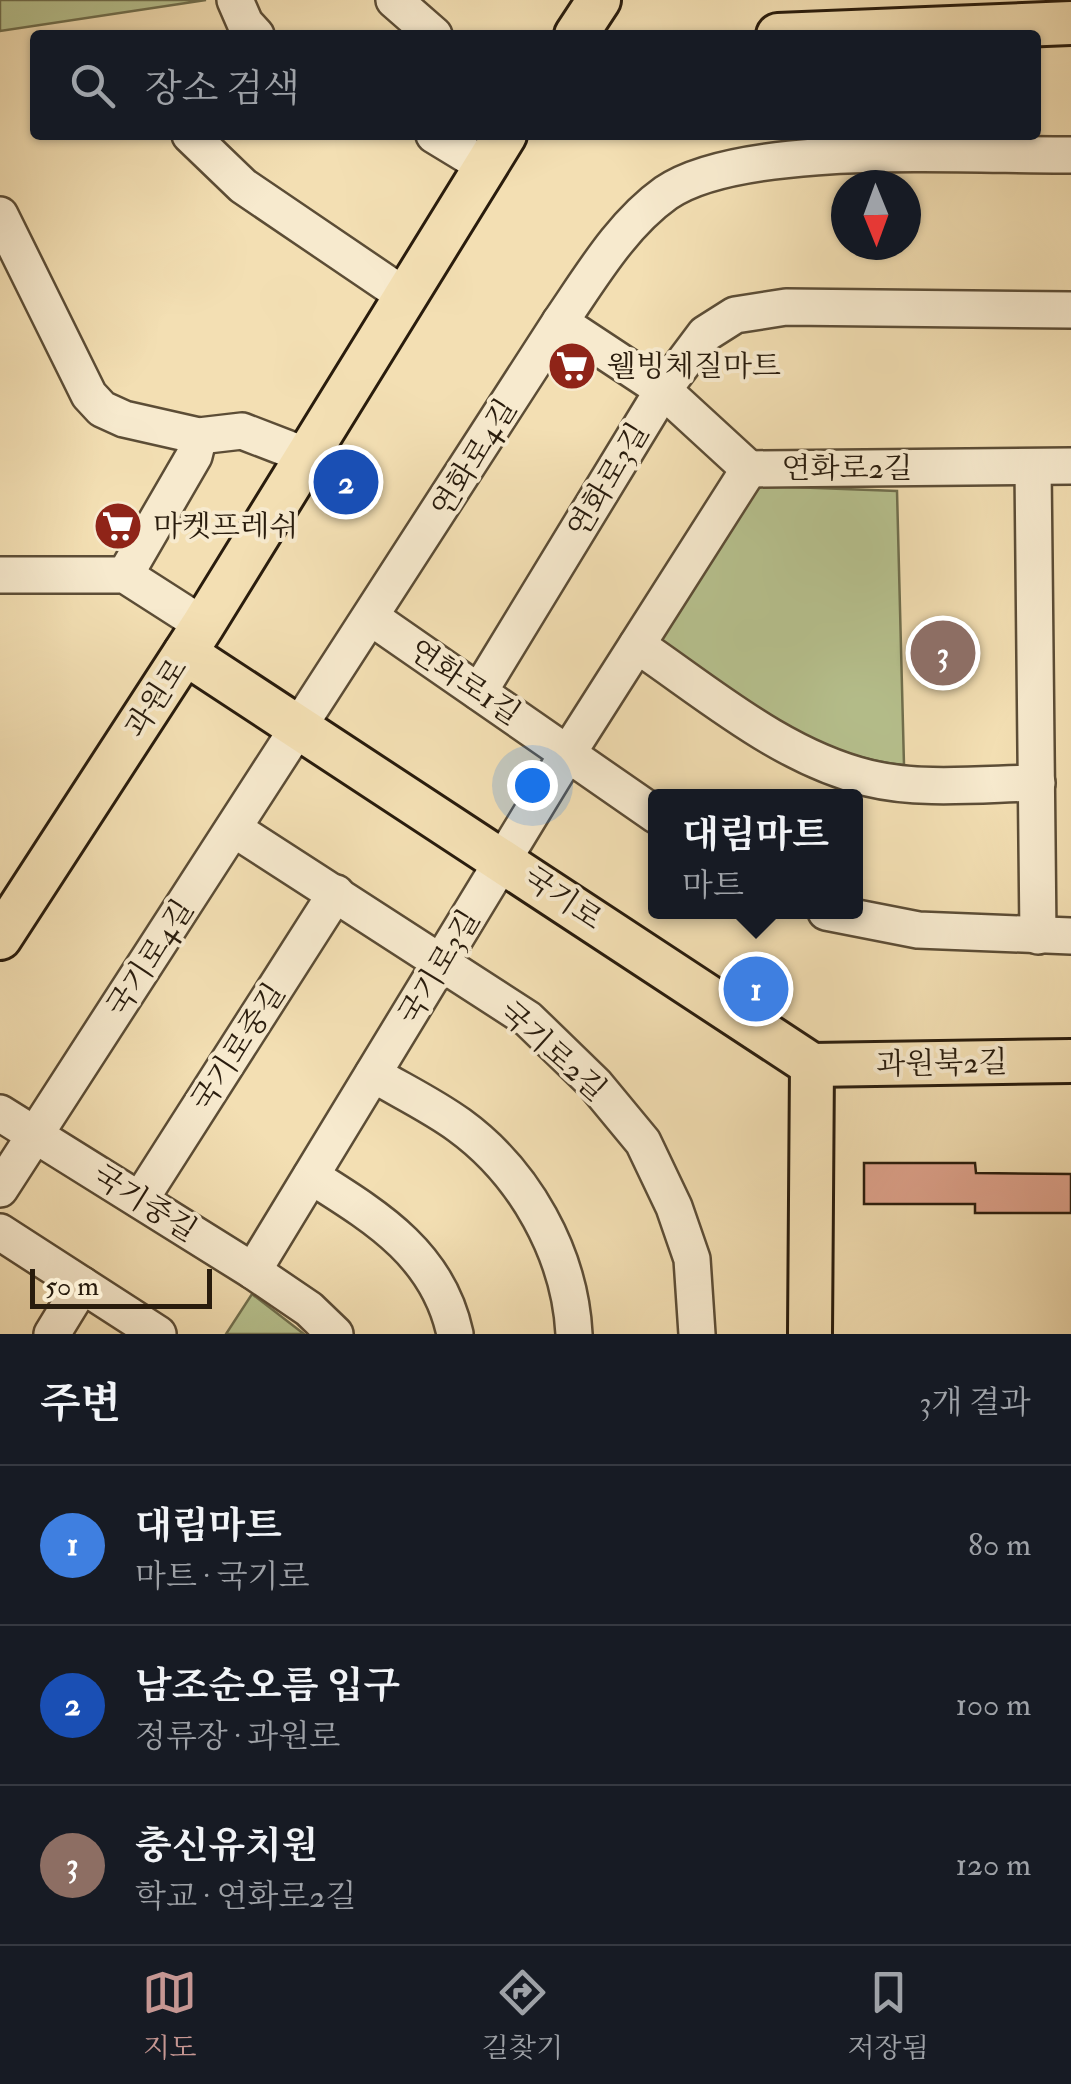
<!DOCTYPE html>
<html lang="ko">
<meta charset="utf-8">
<style>
body{margin:0;font-family:"IM FELL Double Pica","Noto Serif KR",serif;background:#20242c;color:#f1f3f6}
.compass{position:absolute;left:831px;top:170px;width:90px;height:90px;border-radius:50%;background:#171b24;box-shadow:0 2px 8px #0004;rotate:179deg}
.scale{position:absolute;left:30px;bottom:25px;width:182px;box-sizing:border-box;padding-left:10px;border:5px solid #291c0d;border-top:0;font-size:28px;line-height:35px;white-space:nowrap;color:#291c0d;-webkit-text-stroke:8px #f7eace;paint-order:stroke}
.you{position:absolute;left:532px;top:785px;width:35px;height:35px;margin:-25px;border:8px solid #fff;border-radius:50%;background:#1a73e8;box-shadow:0 0 0 15px #1a73e833}
.badge{display:grid;place-items:center;width:65px;height:65px;border-radius:50%;background:#c59692;color:#fff;font-size:32px;font-weight:700}
.pin{position:absolute;translate:-50% -50%;border:5px solid #fff;box-shadow:0 2px 10px #0006}
.popup{position:absolute;left:648px;top:789px;width:215px;height:130px;box-sizing:border-box;display:grid;place-content:center;border-radius:10px;background:#171b24;filter:drop-shadow(0 2px 8px #0005);font-size:32px;white-space:nowrap;color:#9ea1a6}
.popup b{font-size:38px;color:#f1f3f6}
.popup::after{content:'';position:absolute;left:50%;top:100%;margin-left:-20px;border:20px solid transparent;border-top-color:#171b24}
.list{margin:0;padding:0;list-style:none}
h2{display:flex;justify-content:space-between;align-items:center;height:130px;margin:0;padding:0 40px;font-size:42px}
h2 small{font-size:32px;font-weight:400;color:#9ea1a6}
.list li{display:grid;grid-template-columns:65px 1fr auto;gap:30px;align-items:center;box-sizing:border-box;height:160px;padding:0 40px;border-top:2px solid #363941}
.list b{display:block;font-size:38px;white-space:nowrap}
.list p{margin:0;font-size:32px;white-space:nowrap;color:#9ea1a6}
.list em{font-size:32px;font-style:normal;color:#9ea1a6}
.icon{flex:none;width:55px;height:55px;fill:none;stroke:currentColor;stroke-width:2;stroke-linecap:round;stroke-linejoin:round}
.map{position:relative;flex:none;width:1071px;height:1334px;overflow:hidden}
.search{position:absolute;background:#171b24;box-shadow:0 2px 8px #0004;left:30px;right:30px;top:30px;height:110px;display:flex;align-items:center;gap:25px;box-sizing:border-box;padding:0 35px;border-radius:10px;color:#9ea1a6;font-size:38px}
.sheet{height:610px;background:#171b24}
nav{display:flex;justify-content:space-around;align-items:center;box-sizing:border-box;height:140px;border-top:2px solid #363941;background:#171b24;font-size:28px;color:#9ea1a6}
nav a{display:grid;justify-items:center;gap:5px}
nav .on{color:#c59692}
.map>svg:first-child{display:block}
.green{fill:#b7c28f;stroke:#706f4e;stroke-width:2.5}
.building{fill:#e0a48e;stroke:#291c0d;stroke-width:2.5}
.lines{fill:none;stroke-linecap:round;stroke-linejoin:round}
.minor-casing{stroke:#5c4d36;stroke-width:40}
.major-casing{stroke:#291c0d;stroke-width:48}
.minor{stroke:#f7eace;stroke-width:35}
.major{stroke:#f3dfb3;stroke-width:42}
.labels{text-anchor:middle;stroke-width:8;stroke-linejoin:round;paint-order:stroke}
.poi-label{font-size:30px;fill:#291c0d;stroke:#f7eace;text-anchor:start}
.street-label{font-size:30px;fill:#291c0d;stroke:#f7eace}
</style>
<div class="map">
<svg width="1071" height="1334" viewBox="0 0 1071 1334">
<rect width="100%" height="100%" fill="#f3dfb3"/>
<filter id="stains"><feTurbulence type="fractalNoise" baseFrequency=".002" numOctaves="4"/><feColorMatrix values="0 0 0 0 .2 0 0 0 0 .09 0 0 0 0 .02 0 0 0 .5 -.17"/></filter>
<radialGradient id="worn" r=".72"><stop offset=".6" stop-color="#630" stop-opacity="0"/><stop offset="1" stop-color="#630" stop-opacity=".3"/></radialGradient>
<!-- green -->
<g class="green">
<polygon points="0,0 206,0 0,31"/>
<path d="M 763,486 L 897,491 L 904,765 C 812,756 732,698 661,642 L 663,624 L 747,493 Z"/>
<polygon points="252,1294 304,1334 226,1334"/>
</g>
<!-- building -->
<polygon class="building" points="864,1163 975,1163 976,1173 1071,1174 1071,1213 975,1213 975,1204 864,1204"/>
<g class="lines">
<!-- minor casing -->
<g class="minor-casing">
<g id="minor">
<polyline points="235,0 245,23 256,35"/>
<polyline points="394,0 434,35"/>
<polyline points="190,135 243,186 405,296"/>
<polyline points="434,135 485,166"/>
<polyline points="0,215 89,395 102,409 124,419 199,436 242,431 307,456"/>
<polyline points="560,322 663,390 749,469"/>
<polyline points="1033,467 1038,936"/>
<polyline points="749,469 1071,466"/>
<polyline points="0,575 125,575 203,625"/>
<polyline points="125,575 194,456 199,436"/>
<polyline points="372,618 656,815"/>
<path d="M 637,645 C 709,694 782,757 868,778 C 921,791 982,784 1037,783"/>
<polyline points="479,692 663,390 705,334 735,315 786,307 1071,310"/>
<polyline points="234,829 528,1019 595,1084 643,1142 674,1207 692,1259 697,1334"/>
<polyline points="826,912 918,930 1071,936"/>
<path d="M 373,1074 C 402,1091 433,1106 459,1125 C 525,1173 570,1254 574,1334"/>
<polyline points="0,1113 253,1271 309,1309 335,1334"/>
<path d="M 311,1176 C 376,1217 438,1254 455,1334"/>
<path d="M 0,1189 L 560,322 C 591,277 621,225 666,193 C 743,140 972,156 1071,155"/>
<polyline points="140,1200 336,893"/>
<polyline points="0,1232 158,1334"/>
<polyline points="253,1271 568,753 749,469"/>
<polyline points="52,1334 82,1285"/>
</g>
</g>
<!-- major casing -->
<g class="major-casing">
<g id="major">
<polyline points="576,35 599,0"/>
<polyline points="778,35 1071,23"/>
<polyline points="185,653 812,1065"/>
<polyline points="0,938 203,625 505,135"/>
<polyline points="812,1065 1071,1061"/>
<polyline points="810,1334 812,1065"/>
</g>
</g>
<!-- minor -->
<use href="#minor" class="minor"/>
<!-- major -->
<use href="#major" class="major"/>
</g>
<!-- icons -->
<defs>
<g id="supermarket-disc" transform="scale(2.5)"><circle r="9.5" fill="#8f2418" stroke="#f7eace"/><path d="M-6-5.5h2.5l.6 2H6L4.5 2H-2.5L-4.4-4H-6ZM-1.5 3.2a1.3 1.3 0 1 0 .1 0ZM3 3.2a1.3 1.3 0 1 0 .1 0Z" fill="#fff"/></g>
</defs>
<g fill-rule="evenodd">
<use href="#supermarket-disc" x="572" y="366"/>
<use href="#supermarket-disc" x="118" y="526"/>
</g>
<g class="labels">
<!-- poi labels -->
<g class="poi-label">
<text x="607" y="376">웰빙체질마트</text>
<text x="153" y="536">마켓프레쉬</text>
</g>
<!-- street labels -->
<g class="street-label">
<text transform="translate(474 458) rotate(-58)" y="10">연화로4길</text>
<text x="847" y="478">연화로2길</text>
<text transform="translate(608 480) rotate(-59)" y="10">연화로3길</text>
<text transform="translate(465 682) rotate(34)" y="10">연화로1길</text>
<text transform="translate(156 698) rotate(-57)" y="10">과원로</text>
<text transform="translate(563 898) rotate(34)" y="10">국기로</text>
<text transform="translate(150 958) rotate(-57)" y="10">국기로4길</text>
<text transform="translate(439 967) rotate(-59)" y="10">국기로3길</text>
<text transform="translate(238 1047) rotate(-57)" y="10">국기로중길</text>
<text transform="translate(553 1051) rotate(42)" y="10">국기로2길</text>
<text transform="translate(942 1063) rotate(-1)" y="10">과원북2길</text>
<text transform="translate(145 1203) rotate(32)" y="10">국기중길</text>
</g>
</g>
<rect width="100%" height="100%" filter="url(#stains)"/>
<rect width="100%" height="100%" fill="url(#worn)"/>
</svg>
<svg class="compass" viewBox="-18 -18 36 36"><path d="M0-13l5 13h-10z" fill="#e53935"/><path d="M0 13l5-13h-10z" fill="#9ea1a6"/></svg>
<div class="scale">50 m</div>
<div class="you"></div>
<div class="pin badge" style="left:756px;top:989px;background:#3f7fe0">1</div>
<div class="popup"><b>대림마트</b>마트</div>
<div class="pin badge" style="left:346px;top:482px;background:#1a4fb4">2</div>
<div class="pin badge" style="left:943px;top:653px;background:#8d6e63">3</div>
<div class="search"><svg class="icon" aria-label="search" viewBox="0 0 24 24"><circle cx="10" cy="10" r="6"/><path d="M15 15l6 6"/></svg>장소 검색</div>
</div>
<section class="sheet">
<h2>주변<small>3개 결과</small></h2>
<ul class="list">
<li><span class="badge" style="background:#3f7fe0">1</span><div><b>대림마트</b><p>마트 · 국기로</p></div><em>80 m</em></li>
<li><span class="badge" style="background:#1a4fb4">2</span><div><b>남조순오름 입구</b><p>정류장 · 과원로</p></div><em>100 m</em></li>
<li><span class="badge" style="background:#8d6e63">3</span><div><b>충신유치원</b><p>학교 · 연화로2길</p></div><em>120 m</em></li>
</ul>
</section>
<nav>
<a class="on"><svg class="icon" aria-label="map" viewBox="0 0 24 24"><path d="M3 6l6-2 6 2 6-2v14l-6 2-6-2-6 2zM9 4v14M15 6v14"/></svg>지도</a>
<a><svg class="icon" aria-label="directions" viewBox="0 0 24 24"><path d="M12 3l9 9-9 9-9-9zM9 14v-3h6M13 9l2 2-2 2"/></svg>길찾기</a>
<a><svg class="icon" aria-label="saved" viewBox="0 0 24 24"><path d="M7 4h10v16l-5-4-5 4z"/></svg>저장됨</a>
</nav>
